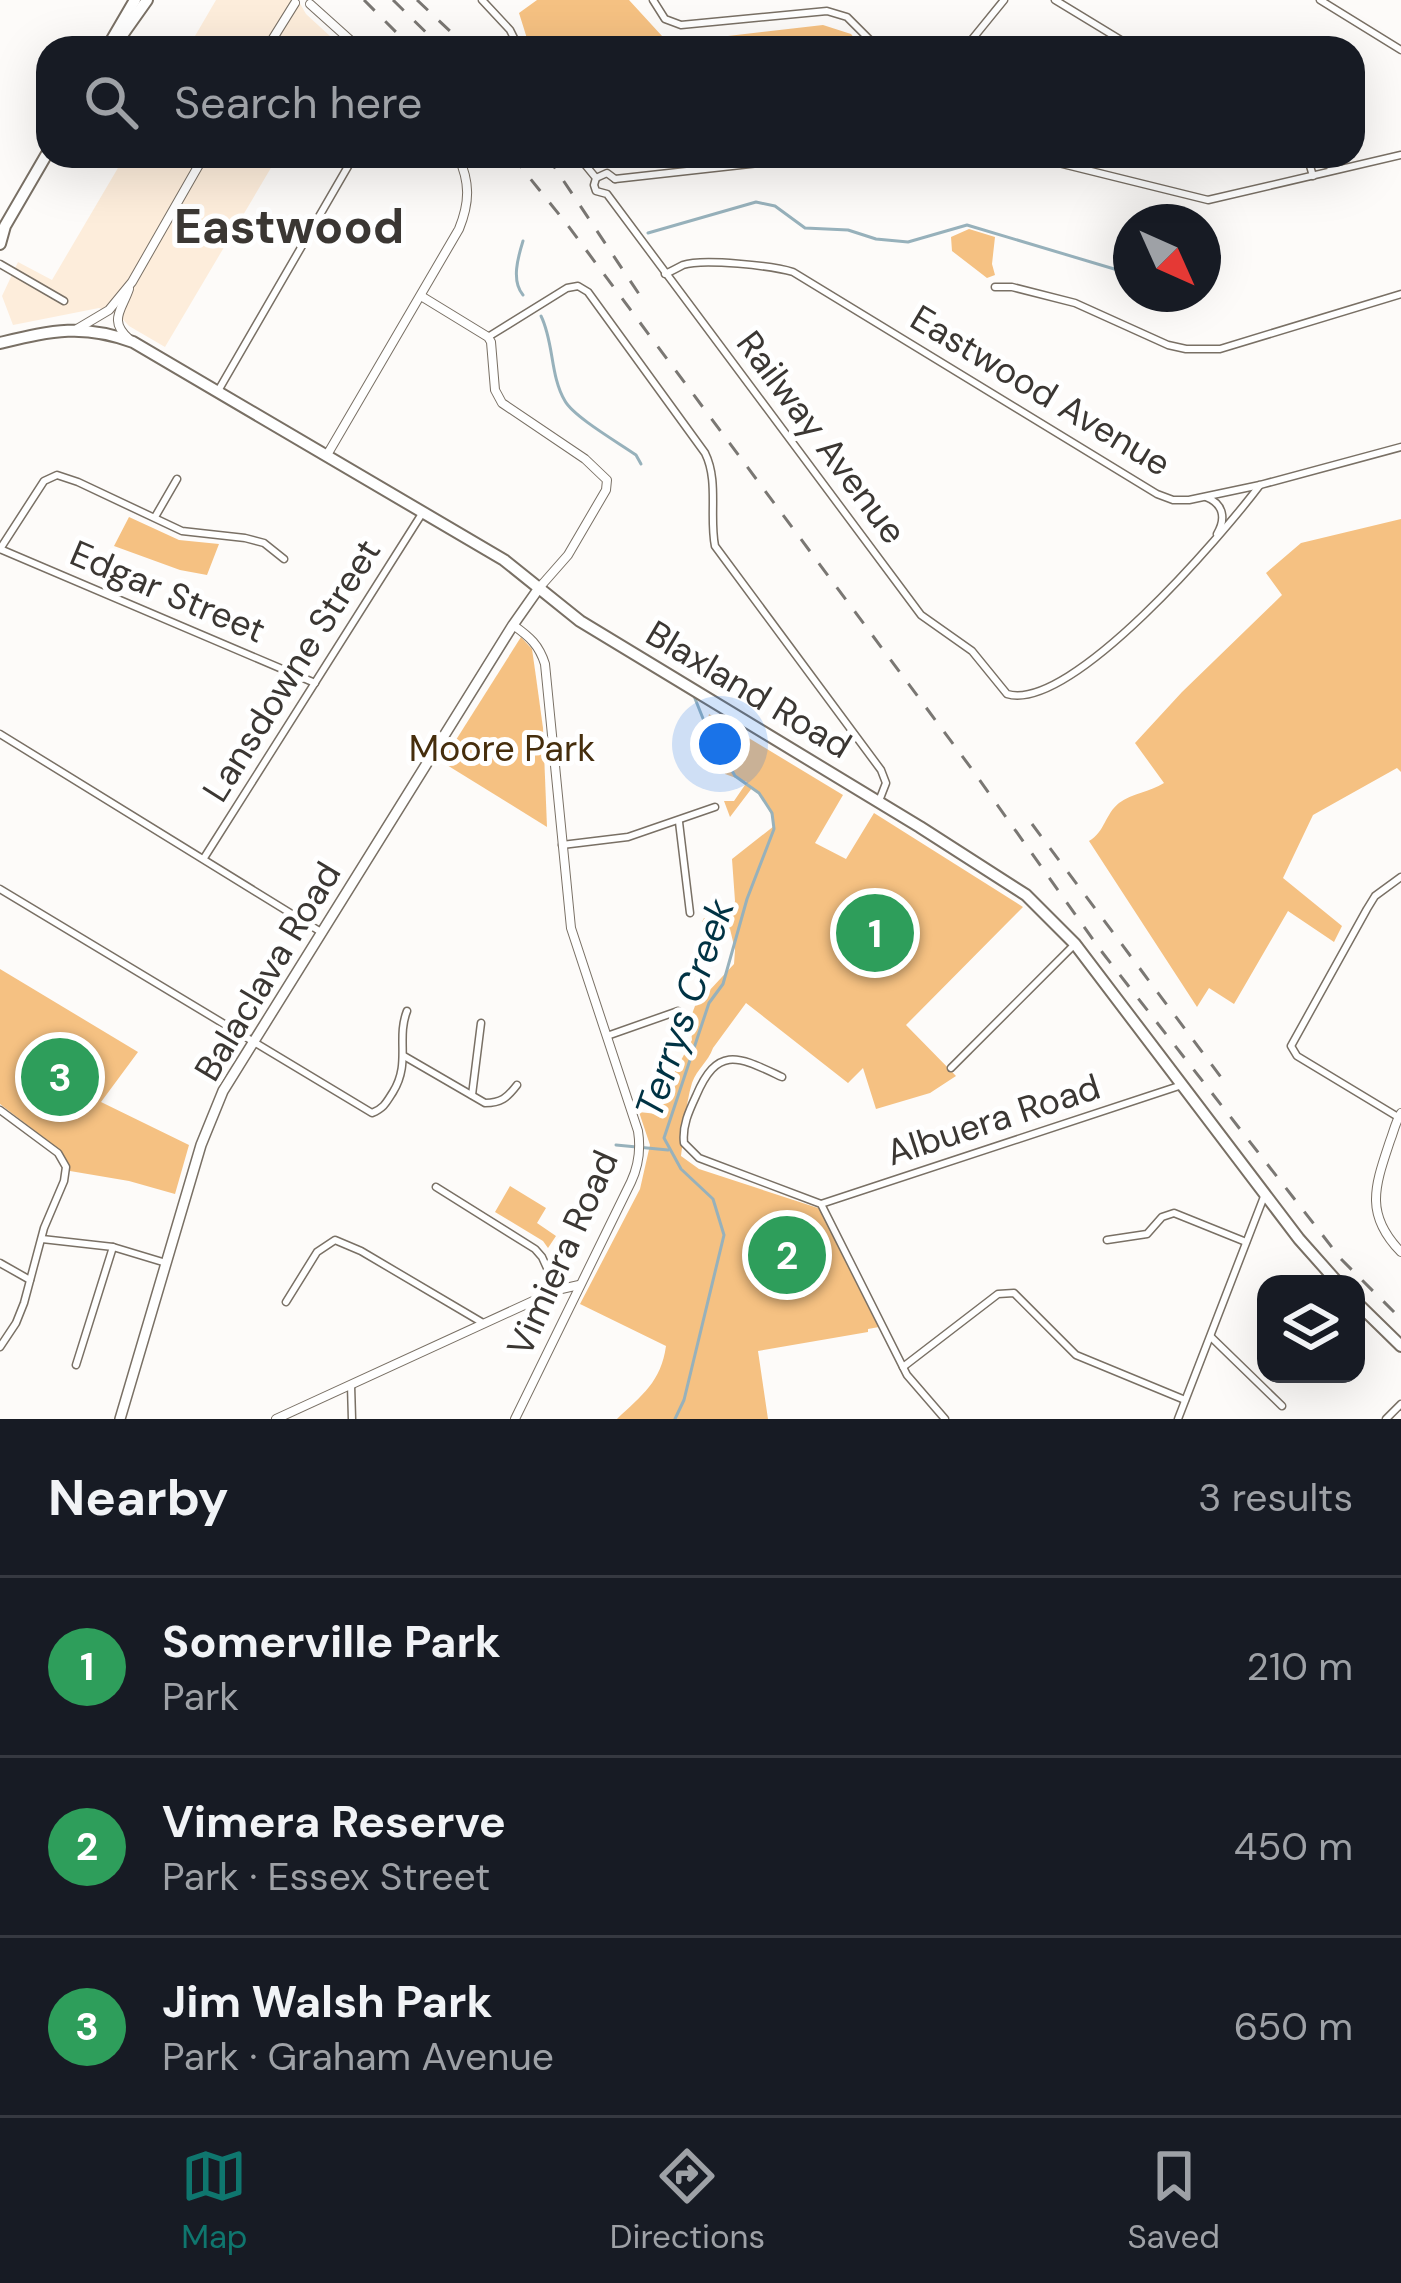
<!DOCTYPE html>
<meta charset="utf-8">
<style>
body{margin:0;font-family:"DM Sans",sans-serif;background:#242831;color:#f1f3f6}
.controls{position:absolute;right:36px;bottom:36px;display:grid;overflow:hidden;border-radius:24px;box-shadow:0 12px 48px #0002}
.controls button{width:108px;height:108px;display:grid;place-items:center;padding:0;border:0;border-bottom:3px solid #363941;background:#171b24;color:#f1f3f6;font:60px sans-serif}
.compass{position:absolute;left:1113px;top:204px;width:108px;height:108px;border-radius:50%;background:#171b24;box-shadow:0 12px 48px #0002;rotate:135deg}
.you{position:absolute;left:720px;top:744px;width:42px;height:42px;margin:-30px;border:9px solid #fff;border-radius:50%;background:#1a73e8;box-shadow:0 0 0 18px #1a73e833}
.badge{display:grid;place-items:center;width:78px;height:78px;border-radius:50%;background:#0f766e;color:#fff;font-size:39px;font-weight:700}
.pin{position:absolute;translate:-50% -50%;border:6px solid #fff;box-shadow:0 3px 12px #0006}
.list{margin:0;padding:0;list-style:none}
h2{display:flex;justify-content:space-between;align-items:center;height:156px;margin:0;padding:0 48px;font-size:51px}
h2 small{font-size:39px;font-weight:400;color:#9ea1a6}
.list li{display:grid;grid-template-columns:78px 1fr auto;gap:36px;align-items:center;box-sizing:border-box;height:180px;padding:0 48px;border-top:3px solid #363941}
.list b{display:block;font-size:45px;white-space:nowrap}
.list p{margin:0;font-size:39px;white-space:nowrap;color:#9ea1a6}
.list em{font-size:39px;font-style:normal;color:#9ea1a6}
.icon{flex:none;width:66px;height:66px;fill:none;stroke:currentColor;stroke-width:2;stroke-linecap:round;stroke-linejoin:round}
.map{position:relative;flex:none;width:1401px;height:1419px;overflow:hidden}
.search{position:absolute;background:#171b24;box-shadow:0 12px 48px #0002;left:36px;right:36px;top:36px;height:132px;display:flex;align-items:center;gap:30px;box-sizing:border-box;padding:0 42px;border-radius:36px;color:#9ea1a6;font-size:45px}
.sheet{height:696px;background:#171b24}
nav{display:flex;justify-content:space-around;align-items:center;box-sizing:border-box;height:168px;border-top:3px solid #363941;background:#171b24;font-size:33px;color:#9ea1a6}
nav a{display:grid;justify-items:center;gap:6px}
nav .on{color:#0f766e}
.map>svg:first-child{display:block}
.built{fill:#fdeddb}
.green{fill:#f5c182}
.lines{fill:none;stroke-linecap:round;stroke-linejoin:round}
.stream{stroke:#97b1bb;stroke-width:3}
.minor-casing{stroke:#797065;stroke-width:9}
.tertiary-casing{stroke:#797065;stroke-width:10}
.secondary-casing{stroke:#797065;stroke-width:12}
.primary-casing{stroke:#797065;stroke-width:14}
.minor{stroke:#fff;stroke-width:6}
.tertiary{stroke:#fff;stroke-width:8}
.secondary{stroke:#fff;stroke-width:9}
.primary{stroke:#fff;stroke-width:10}
.rail{stroke:#7a7773;stroke-width:3;stroke-dasharray:15 15;stroke-linecap:butt}
.labels{text-anchor:middle;stroke-width:10;stroke-linejoin:round;paint-order:stroke}
.street-label{font-size:36px;fill:#3b3733;stroke:#fff}
.park-label{font-size:36px;fill:#462e0d;stroke:#fff}
.water-label{font-size:39px;font-style:italic;fill:#034;stroke:#fff}
.district-label{font-size:48px;font-weight:bold;fill:#3b3733;stroke:#fff}
</style>
<div class="map">
<svg width="1401" height="1419" viewBox="0 0 1401 1419">
<rect width="100%" height="100%" fill="#fdfbf9"/>
<!-- built -->
<g class="built">
<polygon points="216,0 298,0 306,14 343,48 188,48"/>
<polygon points="125,156 278,156 165,347 129,326 118,314 99,308 13,325 2,296 18,262 52,280"/>
</g>
<!-- green -->
<g class="green">
<polygon points="537,0 629,0 662,36 677,42 823,25 851,34 862,48 530,48 519,13"/>
<polygon points="969,229 995,237 992,264 995,275 987,278 952,251 951,237"/>
<polygon points="129,517 179,540 219,544 207,575 180,570 114,546"/>
<path d="M 1401,519 L 1401,772 L 1397,768 L 1313,815 L 1283,878 L 1342,926 L 1334,942 L 1288,911 L 1234,1004 L 1209,988 L 1197,1007 L 1089,841 C 1105,832 1105,814 1119,803 C 1132,793 1150,792 1164,783 L 1135,743 L 1182,692 L 1282,595 L 1266,573 L 1301,543 Z"/>
<polygon points="521,637 532,649 536,677 543,728 547,827 442,762"/>
<path d="M 709,714 L 843,795 L 815,843 L 846,859 L 874,813 L 1023,907 L 906,1025 L 956,1076 L 930,1093 L 876,1109 L 863,1068 L 848,1083 L 746,1003 L 713,1048 C 708,1062 697,1069 692,1083 C 685,1106 684,1133 681,1156 L 699,1169 L 821,1209 L 879,1327 L 868,1329 L 868,1332 L 758,1351 L 768,1419 L 617,1419 C 642,1395 661,1382 666,1346 L 580,1304 L 640,1189 L 650,1145 L 639,1112 L 657,1114 L 673,1075 L 692,1040 L 690,1019 L 695,1006 L 734,964 L 735,950 L 730,929 L 702,922 L 704,918 L 730,924 L 735,901 L 732,859 L 774,826 C 771,811 765,797 752,788 L 730,817 L 724,801 L 734,801 L 747,782 L 725,774 C 723,768 724,761 722,755 C 717,735 703,740 709,714 Z"/>
<polygon points="0,969 138,1052 101,1102 189,1145 175,1194 129,1181 70,1171 62,1152 0,1104"/>
<polygon points="510,1186 546,1208 537,1223 556,1236 548,1248 543,1241 495,1212"/>
</g>
<g class="lines">
<!-- stream -->
<g class="stream">
<polyline points="648,233 756,202 775,206 805,228 848,230 876,239 908,242 967,225 1131,274"/>
<path d="M 523,241 C 518,257 511,281 523,295"/>
<path d="M 541,316 C 554,342 550,376 565,401 C 574,417 619,443 636,455 L 641,464"/>
<polyline points="616,1145 668,1150"/>
<polyline points="675,1419 684,1400 724,1235 713,1199 681,1169 664,1138 709,1003 723,984 747,899 774,829 772,813 759,793 735,776 704,721 694,696"/>
</g>
<!-- minor casing -->
<g class="minor-casing">
<g id="minor">
<polyline points="482,0 510,30 519,48"/>
<polyline points="653,0 665,19 681,25 827,11 847,17 878,48"/>
<polyline points="1055,0 1134,48"/>
<polyline points="1320,0 1401,50"/>
<polyline points="965,48 1004,0"/>
<path d="M 578,156 L 596,178 L 594,185 L 596,191 L 607,194 L 921,615 L 972,651 L 1007,694 C 1071,713 1223,534 1260,485"/>
<polyline points="1030,156 1208,200 1401,155"/>
<polyline points="1307,156 1313,176"/>
<polyline points="1311,156 1335,169"/>
<polyline points="596,178 607,173 615,179"/>
<polyline points="615,179 759,163 786,156"/>
<polyline points="0,264 64,301"/>
<path d="M 665,274 C 668,273 681,266 683,265 C 703,258 773,266 793,272 L 1157,494 L 1173,500 L 1189,500 L 1260,485 L 1401,447"/>
<polyline points="995,287 1012,287 1075,303 1168,345 1186,349 1220,349 1401,294"/>
<path d="M 488,337 L 567,288 L 578,286 L 588,292 L 705,453 C 719,481 709,516 715,546 L 881,770 L 886,783 L 879,801"/>
<polyline points="218,391 354,156"/>
<path d="M 1206,497 C 1224,504 1226,519 1217,534"/>
<polyline points="155,517 177,479"/>
<polyline points="0,549 315,683"/>
<polyline points="0,549 44,481 57,475 78,482 182,531 245,538 264,543 284,559"/>
<polyline points="0,734 321,932"/>
<polyline points="679,822 690,913"/>
<polyline points="562,845 628,837 715,807"/>
<polyline points="204,858 423,512"/>
<path d="M 0,889 L 372,1113 C 384,1108 386,1103 393,1092 C 411,1063 396,1039 407,1011"/>
<polyline points="607,1036 678,1011"/>
<path d="M 404,1056 L 485,1103 C 501,1103 507,1098 517,1085"/>
<polyline points="951,1068 1075,944"/>
<path d="M 782,1077 C 739,1057 718,1044 696,1096 C 689,1111 682,1126 684,1143 L 699,1158 L 821,1204 L 907,1375 L 945,1419"/>
<polyline points="472,1095 481,1023"/>
<polyline points="0,1110 58,1153 66,1167 64,1181 44,1228 24,1303 16,1323 0,1347"/>
<polyline points="1398,1117 1297,1056 1291,1046 1367,909 1375,896 1401,877"/>
<polyline points="436,1187 535,1249 542,1257 557,1290"/>
<polyline points="821,1204 1182,1085"/>
<polyline points="42,1239 113,1247 166,1263"/>
<polyline points="1107,1240 1147,1234 1162,1217 1174,1213 1246,1242"/>
<polyline points="0,1263 30,1280"/>
<polyline points="286,1302 317,1252 335,1240 361,1251 483,1323"/>
<polyline points="1211,1337 1282,1406"/>
<polyline points="76,1365 113,1247"/>
<polyline points="903,1367 998,1294 1014,1293 1076,1355 1185,1400"/>
<polyline points="351,1385 352,1419"/>
<polyline points="1178,1419 1265,1194"/>
<polyline points="1386,1419 1401,1404"/>
</g>
</g>
<!-- tertiary casing -->
<g class="tertiary-casing">
<g id="tertiary">
<polyline points="310,4 359,48"/>
<polyline points="267,48 295,3"/>
<path d="M 129,289 C 122,310 108,320 129,339"/>
<polyline points="421,296 488,337 491,342 495,390 502,403 585,459 607,480 606,490 568,555 539,588"/>
<polyline points="77,329 109,310 132,282 204,156"/>
<path d="M 327,455 L 459,229 C 470,202 470,182 458,156"/>
<path d="M 513,625 C 530,637 539,645 545,664 L 571,928 L 638,1131 C 641,1150 639,1165 631,1182 L 515,1419"/>
<path d="M 1401,1113 C 1395,1123 1394,1131 1390,1141 C 1375,1186 1364,1214 1401,1252"/>
<polyline points="276,1419 557,1290 579,1285"/>
</g>
</g>
<!-- secondary casing -->
<g class="secondary-casing">
<polyline id="secondary" points="120,1419 201,1145 223,1091 513,625 539,588"/>
</g>
<!-- primary casing -->
<g class="primary-casing">
<g id="primary">
<polyline points="107,48 135,0"/>
<polyline points="113,48 147,0"/>
<polyline points="0,244 5,226 48,152"/>
<path d="M 0,343 C 51,331 82,323 133,342 L 504,560 L 580,621 L 920,827 L 1026,895 L 1075,944 L 1299,1239 L 1339,1284"/>
<polyline points="1356,1302 1401,1346"/>
</g>
</g>
<!-- minor -->
<use href="#minor" class="minor"/>
<!-- tertiary -->
<use href="#tertiary" class="tertiary"/>
<!-- secondary -->
<use href="#secondary" class="secondary"/>
<!-- primary -->
<use href="#primary" class="primary"/>
<!-- rail -->
<g class="rail">
<polyline points="364,0 412,48"/>
<polyline points="393,0 442,48"/>
<polyline points="417,0 468,48"/>
<polyline points="512,156 566,223 971,768 1102,952 1317,1228 1341,1259 1401,1319"/>
<polyline points="547,156 639,294"/>
<polyline points="1032,824 1226,1084"/>
</g>
</g>
<g class="labels">
<!-- street labels -->
<g class="street-label">
<text transform="translate(1041 390) rotate(31)" y="13">Eastwood Avenue</text>
<text transform="translate(822 437) rotate(53)" y="13">Railway Avenue</text>
<text transform="translate(168 591) rotate(23)" y="13">Edgar Street</text>
<text transform="translate(291 670) rotate(-58)" y="13">Lansdowne Street</text>
<text transform="translate(749 689) rotate(31)" y="13">Blaxland Road</text>
<text transform="translate(267 971) rotate(-59)" y="13">Balaclava Road</text>
<text transform="translate(993 1119) rotate(-18)" y="13">Albuera Road</text>
<text transform="translate(562 1253) rotate(-66)" y="13">Vimiera Road</text>
</g>
<!-- park labels -->
<g class="park-label">
<text x="502" y="761">Moore Park</text>
</g>
<!-- water labels -->
<g class="water-label">
<text transform="translate(684 1008) rotate(-71)" y="14">Terrys Creek</text>
</g>
<!-- district labels -->
<g class="district-label">
<text x="289" y="243">Eastwood</text>
</g>
</g>
</svg>
<div class="controls">
<button><svg class="icon" aria-label="layers" viewBox="0 0 24 24"><path d="M12 4l9 5-9 5-9-5zM3 14l9 5 9-5"/></svg></button>
</div>
<svg class="compass" viewBox="-18 -18 36 36"><path d="M0-13l5 13h-10z" fill="#e53935"/><path d="M0 13l5-13h-10z" fill="#9ea1a6"/></svg>
<div class="you"></div>
<div class="pin badge" style="left:875px;top:933px;background:#2e9e5b">1</div>
<div class="pin badge" style="left:787px;top:1255px;background:#2e9e5b">2</div>
<div class="pin badge" style="left:60px;top:1077px;background:#2e9e5b">3</div>
<div class="search"><svg class="icon" aria-label="search" viewBox="0 0 24 24"><circle cx="10" cy="10" r="6"/><path d="M15 15l6 6"/></svg>Search here</div>
</div>
<section class="sheet">
<h2>Nearby<small>3 results</small></h2>
<ul class="list">
<li><span class="badge" style="background:#2e9e5b">1</span><div><b>Somerville Park</b><p>Park</p></div><em>210 m</em></li>
<li><span class="badge" style="background:#2e9e5b">2</span><div><b>Vimera Reserve</b><p>Park · Essex Street</p></div><em>450 m</em></li>
<li><span class="badge" style="background:#2e9e5b">3</span><div><b>Jim Walsh Park</b><p>Park · Graham Avenue</p></div><em>650 m</em></li>
</ul>
</section>
<nav>
<a class="on"><svg class="icon" aria-label="map" viewBox="0 0 24 24"><path d="M3 6l6-2 6 2 6-2v14l-6 2-6-2-6 2zM9 4v14M15 6v14"/></svg>Map</a>
<a><svg class="icon" aria-label="directions" viewBox="0 0 24 24"><path d="M12 3l9 9-9 9-9-9zM9 14v-3h6M13 9l2 2-2 2"/></svg>Directions</a>
<a><svg class="icon" aria-label="saved" viewBox="0 0 24 24"><path d="M7 4h10v16l-5-4-5 4z"/></svg>Saved</a>
</nav>
